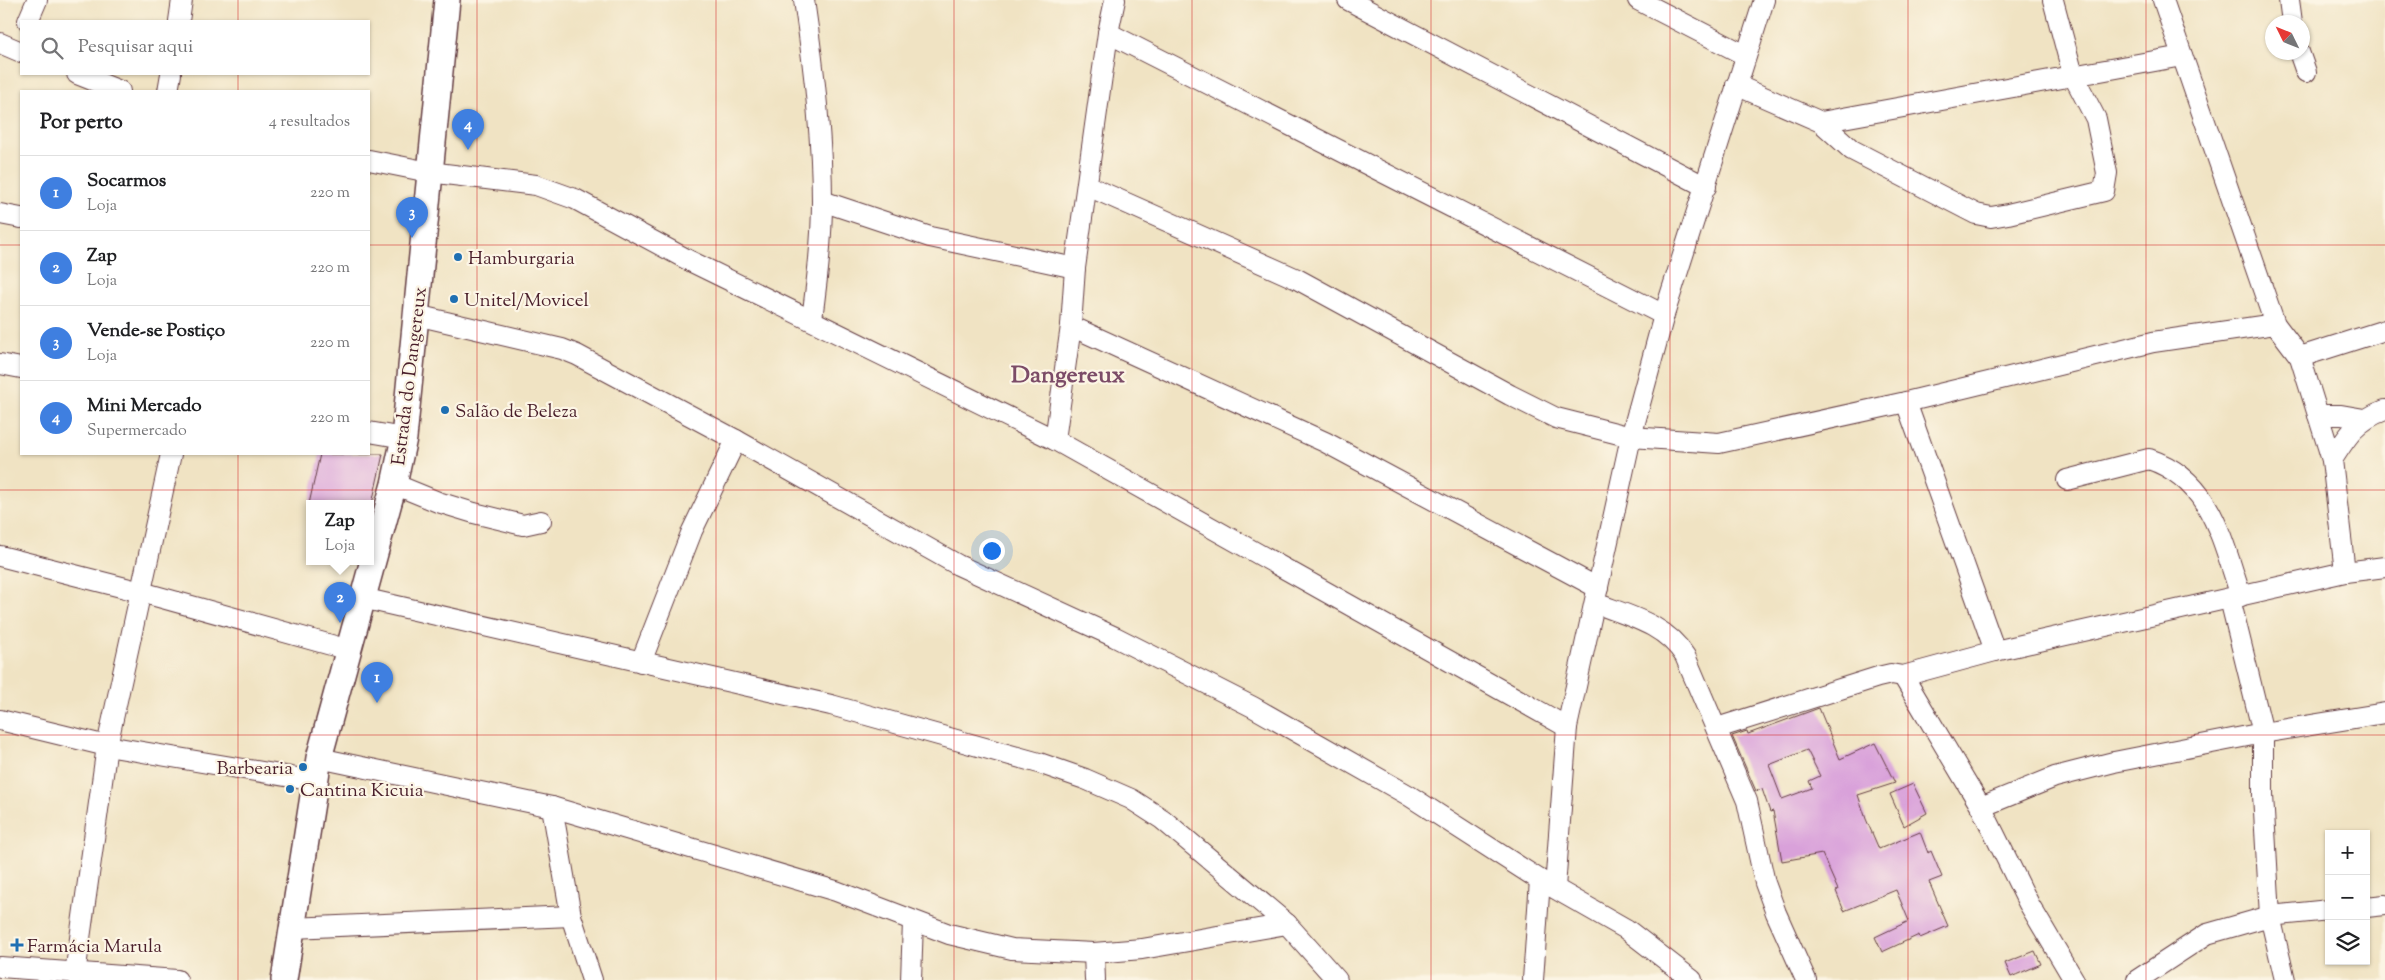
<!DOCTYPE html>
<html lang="pt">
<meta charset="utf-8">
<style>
body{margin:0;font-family:"Sorts Mill Goudy",serif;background:#f6f6f6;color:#202124}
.controls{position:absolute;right:15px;bottom:15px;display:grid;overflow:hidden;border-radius:0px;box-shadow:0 1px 4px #0004}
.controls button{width:45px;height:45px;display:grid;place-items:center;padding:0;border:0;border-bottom:1px solid #e0e0e0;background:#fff;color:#202124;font:25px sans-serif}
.compass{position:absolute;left:2265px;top:15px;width:45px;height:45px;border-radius:50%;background:#fff;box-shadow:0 1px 4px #0004;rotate:313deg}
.you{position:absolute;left:991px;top:550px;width:18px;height:18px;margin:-12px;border:4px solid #fff;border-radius:50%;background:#1a73e8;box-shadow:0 0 0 8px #1a73e833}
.badge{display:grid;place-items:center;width:32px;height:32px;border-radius:50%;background:#1f6fb2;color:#fff;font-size:16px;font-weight:700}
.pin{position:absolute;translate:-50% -41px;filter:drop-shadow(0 1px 2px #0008)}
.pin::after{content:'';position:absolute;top:26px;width:18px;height:15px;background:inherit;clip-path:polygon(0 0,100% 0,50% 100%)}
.popup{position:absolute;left:306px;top:500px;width:68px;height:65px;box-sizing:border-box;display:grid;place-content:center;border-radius:0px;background:#fff;filter:drop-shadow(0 1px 4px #0005);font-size:16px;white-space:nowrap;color:#757577}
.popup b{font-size:19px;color:#202124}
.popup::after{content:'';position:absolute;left:50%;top:100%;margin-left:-10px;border:10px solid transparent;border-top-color:#fff}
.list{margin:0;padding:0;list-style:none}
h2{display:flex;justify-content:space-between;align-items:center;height:65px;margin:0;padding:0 20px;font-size:21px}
h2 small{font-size:16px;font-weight:400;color:#757577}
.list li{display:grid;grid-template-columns:32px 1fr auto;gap:15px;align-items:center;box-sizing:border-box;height:75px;padding:0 20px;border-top:1px solid #e0e0e0}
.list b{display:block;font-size:19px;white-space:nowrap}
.list p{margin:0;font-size:16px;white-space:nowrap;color:#757577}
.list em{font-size:16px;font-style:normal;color:#757577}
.icon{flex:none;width:28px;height:28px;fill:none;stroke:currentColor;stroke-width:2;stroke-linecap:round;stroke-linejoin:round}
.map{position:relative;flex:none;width:2385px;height:980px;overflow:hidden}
.search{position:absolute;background:#fff;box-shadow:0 1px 4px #0004;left:20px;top:20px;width:350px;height:55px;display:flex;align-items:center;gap:12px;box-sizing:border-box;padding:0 18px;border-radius:0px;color:#757577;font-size:19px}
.panel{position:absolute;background:#fff;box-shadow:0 1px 4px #0004;left:20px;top:90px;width:350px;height:365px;border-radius:0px}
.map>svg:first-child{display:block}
.building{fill:#d9a1da;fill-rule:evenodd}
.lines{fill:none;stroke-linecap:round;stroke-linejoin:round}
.minor-casing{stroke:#633c42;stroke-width:22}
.major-casing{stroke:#633c42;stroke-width:28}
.minor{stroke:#fff;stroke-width:20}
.major{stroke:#fff;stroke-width:25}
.grid{fill:none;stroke:#d62828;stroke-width:1;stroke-opacity:0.55}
.poi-dot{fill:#1f6fb2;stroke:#fcf5e5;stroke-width:2}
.labels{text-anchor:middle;stroke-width:4.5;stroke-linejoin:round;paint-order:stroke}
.poi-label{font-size:19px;fill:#4a1f2b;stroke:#fcf5e5;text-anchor:start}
.street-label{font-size:19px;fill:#4a1f2b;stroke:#fcf5e5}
.district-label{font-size:24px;font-weight:bold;fill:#7c4c68;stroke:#fcf5e5}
</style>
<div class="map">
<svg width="2385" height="980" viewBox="0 0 2385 980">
<rect width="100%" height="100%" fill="#fcf5e5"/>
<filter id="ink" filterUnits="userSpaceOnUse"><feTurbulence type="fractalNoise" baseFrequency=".02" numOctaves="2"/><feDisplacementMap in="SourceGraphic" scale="10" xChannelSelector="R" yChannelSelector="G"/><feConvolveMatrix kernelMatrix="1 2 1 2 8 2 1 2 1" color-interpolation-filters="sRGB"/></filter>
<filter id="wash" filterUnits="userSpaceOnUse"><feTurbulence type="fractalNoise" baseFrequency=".0096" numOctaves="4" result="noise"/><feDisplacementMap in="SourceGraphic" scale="20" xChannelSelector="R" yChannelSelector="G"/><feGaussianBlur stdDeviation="1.12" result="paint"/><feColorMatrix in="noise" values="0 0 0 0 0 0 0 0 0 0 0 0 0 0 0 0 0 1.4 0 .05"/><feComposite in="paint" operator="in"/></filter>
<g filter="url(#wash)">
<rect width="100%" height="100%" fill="#f0e3c3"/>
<g id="blocks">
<!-- building -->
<g class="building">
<polygon points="320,454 383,454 372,504 309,504"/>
<path d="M 1819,708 L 1840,759 L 1875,743 L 1895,783 L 1858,795 L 1866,819 L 1879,849 L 1920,832 L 1928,853 L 1931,851 L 1942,877 L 1929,882 L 1948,926 L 1920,938 L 1919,935 L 1882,952 L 1875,937 L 1909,921 L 1896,890 L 1844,911 L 1836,891 L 1838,890 L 1822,854 L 1782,861 L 1773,811 L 1770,812 L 1762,789 L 1756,791 L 1732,736 L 1747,731 L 1748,734 ZM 1807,750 L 1820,776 L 1809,781 L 1812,788 L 1782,799 L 1769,765 Z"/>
<polygon points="1913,784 1927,813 1904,826 1890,794"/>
<polygon points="2035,951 2041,964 2011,977 2005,963"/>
</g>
</g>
</g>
<g filter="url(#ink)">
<use href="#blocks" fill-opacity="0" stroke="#633c42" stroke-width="1"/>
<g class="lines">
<!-- minor casing -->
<g class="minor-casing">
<g id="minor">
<path d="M 804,0 C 814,67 822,134 822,201 C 822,241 817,280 812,319"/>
<polyline points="1348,0 1706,187"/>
<polyline points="1638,0 1745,55"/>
<polyline points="2163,0 2275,324 2300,357 2332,460 2345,572"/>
<polyline points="2289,0 2292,22"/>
<polyline points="28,21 37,0"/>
<polyline points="179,21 182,0"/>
<polyline points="1108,33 1664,315"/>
<polyline points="0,43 21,52"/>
<polyline points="2299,52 2306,72"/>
<polyline points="77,74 120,91"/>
<polyline points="1736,85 1821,122 2182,56"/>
<polyline points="168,91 171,74"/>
<polyline points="1821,122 1852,150 1976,214 1991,217 2008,214 2104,191 2107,173 2096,119 2073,75 2053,0"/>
<polyline points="369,160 429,172 536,185 575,199 690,261 1055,440 1567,727"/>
<polyline points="1088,186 1297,279 1510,395 1556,418 1631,437 1719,443 1906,402 2153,342 2275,324"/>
<polyline points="822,201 930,237 1075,268"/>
<polyline points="0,214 21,218"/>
<polyline points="416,315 562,349 577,355 736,440 958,565 1115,637 1253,707 1408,795 1540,880 1626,929 1692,980"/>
<polyline points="1071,326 1325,442 1598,588"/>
<polyline points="2300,357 2385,330"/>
<polyline points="0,364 21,368"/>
<polyline points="1906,402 1995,651"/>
<polyline points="2318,415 2341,415 2364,419"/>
<polyline points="369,432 404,438"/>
<polyline points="1055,440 1071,326 1075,268 1108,33 1115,0"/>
<path d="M 2332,460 C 2347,436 2357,420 2385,410"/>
<path d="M 2067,480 L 2149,459 C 2212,480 2222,541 2241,596"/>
<polyline points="394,484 438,502 474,513 523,525 541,521"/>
<polyline points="0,556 141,592 349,650"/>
<polyline points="362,598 831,705 1039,763 1085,779 1131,799 1162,819 1287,924 1337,980"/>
<polyline points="2230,599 2263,733 2263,795 2270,916 2285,980"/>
<path d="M 1595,603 C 1629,616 1665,624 1685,656 L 1747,801 L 1765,883 L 1776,913 L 1806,980"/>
<polyline points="641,662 692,531 736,440"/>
<polyline points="1903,676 1981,807 2029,904 2074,980"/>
<polyline points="0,720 107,746 315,781"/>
<polyline points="1717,728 1878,677 1891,674 1903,676 1995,651 2345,572 2385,567"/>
<polyline points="319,758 552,807 836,891 949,934 1012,949 1094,953 1142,949 1287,924"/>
<polyline points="552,807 571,916 592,980"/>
<polyline points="1981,807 2055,777 2114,762 2263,733 2385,713"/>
<polyline points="1555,888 1567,727 1631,437 1664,315 1764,0"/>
<polyline points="2366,907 2385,905"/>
<polyline points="292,928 571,916"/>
<polyline points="1094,953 1095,980"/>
<polyline points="0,967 177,980"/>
<polyline points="75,974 107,746 171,454"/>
<polyline points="911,980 913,921"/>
<polyline points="1533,980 1540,880"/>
<polyline points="2137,980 2207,934 2270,916 2329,910"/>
</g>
</g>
<!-- major casing -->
<g class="major-casing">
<polyline id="major" points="284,980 319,758 394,484 404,438 447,0"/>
</g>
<!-- minor -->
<use href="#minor" class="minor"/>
<!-- major -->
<use href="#major" class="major"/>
</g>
</g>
<!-- grid -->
<path class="grid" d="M 238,0 L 238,21M 477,0 L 477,980M 716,0 L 716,980M 954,0 L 954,980M 1192,0 L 1192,980M 1431,0 L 1431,980M 1670,0 L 1670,980M 1908,0 L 1908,980M 2146,0 L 2146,980M 238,74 L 238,91M 0,245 L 21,245M 369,245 L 2385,245M 238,454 L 238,980M 0,490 L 2385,490M 0,735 L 2385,735"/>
<!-- markers -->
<g class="poi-dot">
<circle cx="458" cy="257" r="5"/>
<circle cx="454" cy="299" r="5"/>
<circle cx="445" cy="410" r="5"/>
<circle cx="303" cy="767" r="5"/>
<circle cx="290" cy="789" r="5"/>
<path d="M14.5 937.5h5v5h5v5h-5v5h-5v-5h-5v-5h5z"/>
</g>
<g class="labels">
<!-- poi labels -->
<g class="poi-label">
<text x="468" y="264">Hamburgaria</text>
<text x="464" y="306">Unitel/Movicel</text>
<text x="455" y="417">Salão de Beleza</text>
<text x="293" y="774" text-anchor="end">Barbearia</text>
<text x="300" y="796">Cantina Kicuia</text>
<text x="27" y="952">Farmácia Marula</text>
</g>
<!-- street labels -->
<g class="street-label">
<text transform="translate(408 376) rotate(-83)" y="7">Estrada do Dangereux</text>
</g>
<!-- district labels -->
<g class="district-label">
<text x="1068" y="382">Dangereux</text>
</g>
</g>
</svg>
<div class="controls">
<button>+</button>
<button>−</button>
<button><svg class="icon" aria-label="layers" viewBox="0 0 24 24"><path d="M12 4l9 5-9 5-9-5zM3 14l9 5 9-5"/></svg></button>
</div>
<svg class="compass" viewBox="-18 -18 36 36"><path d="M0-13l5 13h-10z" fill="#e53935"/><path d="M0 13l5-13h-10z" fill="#757577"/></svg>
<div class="you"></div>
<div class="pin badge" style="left:377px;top:703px;background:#3f7fe0">1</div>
<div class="pin badge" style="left:340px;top:623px;background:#3f7fe0">2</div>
<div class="popup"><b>Zap</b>Loja</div>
<div class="pin badge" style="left:412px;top:238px;background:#3f7fe0">3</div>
<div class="pin badge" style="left:468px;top:150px;background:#3f7fe0">4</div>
<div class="search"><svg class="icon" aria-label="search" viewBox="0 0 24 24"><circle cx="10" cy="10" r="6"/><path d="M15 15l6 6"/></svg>Pesquisar aqui</div>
<section class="panel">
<h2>Por perto<small>4 resultados</small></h2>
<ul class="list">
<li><span class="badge" style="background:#3f7fe0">1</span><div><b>Socarmos</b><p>Loja</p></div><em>220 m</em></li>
<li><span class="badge" style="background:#3f7fe0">2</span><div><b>Zap</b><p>Loja</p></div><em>220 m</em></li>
<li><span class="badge" style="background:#3f7fe0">3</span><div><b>Vende-se Postiço</b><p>Loja</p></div><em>220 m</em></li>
<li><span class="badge" style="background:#3f7fe0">4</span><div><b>Mini Mercado</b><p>Supermercado</p></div><em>220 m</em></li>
</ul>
</section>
</div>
